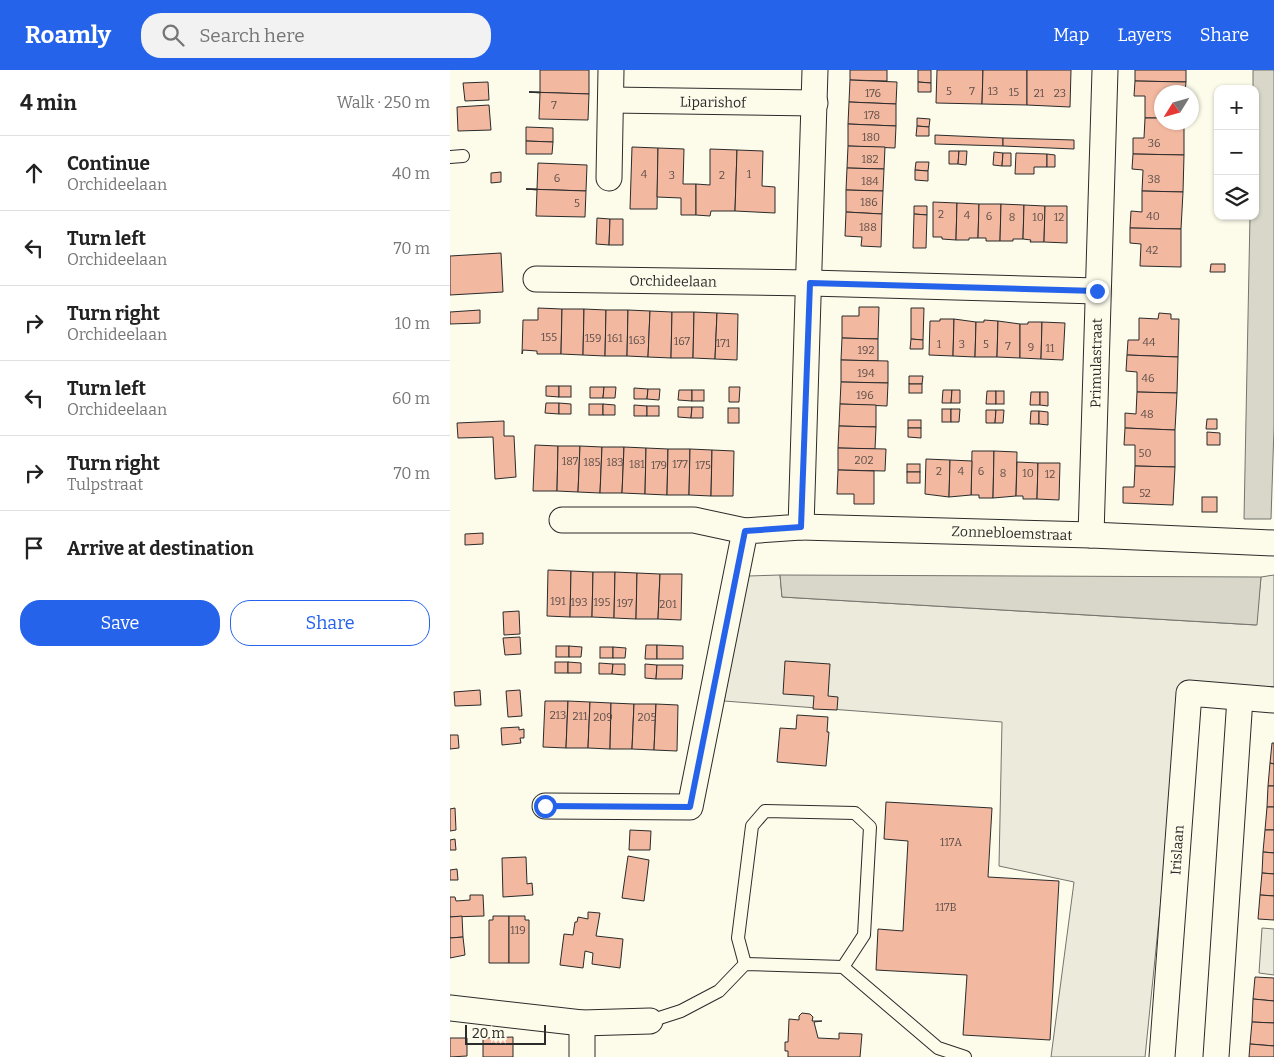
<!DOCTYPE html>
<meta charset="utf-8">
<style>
body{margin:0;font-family:Bitter,serif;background:#f2f2f2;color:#222}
.controls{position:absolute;right:15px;top:15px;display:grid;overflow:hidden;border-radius:10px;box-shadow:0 1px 4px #0004}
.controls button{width:45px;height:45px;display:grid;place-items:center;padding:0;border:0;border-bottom:1px solid #e0e0e0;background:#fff;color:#222;font:25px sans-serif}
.compass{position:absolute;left:704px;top:15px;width:45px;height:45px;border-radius:50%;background:#fff;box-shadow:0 1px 4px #0004;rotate:233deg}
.scale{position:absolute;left:15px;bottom:12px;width:81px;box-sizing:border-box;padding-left:5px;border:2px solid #2b2b2b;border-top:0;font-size:14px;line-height:18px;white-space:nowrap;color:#2b2b2b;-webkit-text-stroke:4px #fdfbea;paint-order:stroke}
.stop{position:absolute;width:15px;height:15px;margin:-11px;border:4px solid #2563eb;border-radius:50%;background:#fff}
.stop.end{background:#2563eb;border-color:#fff;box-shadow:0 1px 5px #0008}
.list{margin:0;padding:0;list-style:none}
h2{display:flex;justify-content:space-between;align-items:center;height:65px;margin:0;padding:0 20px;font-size:21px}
h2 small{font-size:16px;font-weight:400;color:#767676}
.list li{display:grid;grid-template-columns:32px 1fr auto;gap:15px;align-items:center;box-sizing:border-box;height:75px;padding:0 20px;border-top:1px solid #e0e0e0}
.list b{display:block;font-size:19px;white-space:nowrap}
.list p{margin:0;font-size:16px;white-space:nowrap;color:#767676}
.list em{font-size:16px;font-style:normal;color:#767676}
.actions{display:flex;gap:10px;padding:15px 20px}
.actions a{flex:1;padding:11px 0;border:1px solid #2563eb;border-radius:20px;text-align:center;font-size:18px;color:#2563eb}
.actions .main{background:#2563eb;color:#fff}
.icon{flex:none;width:28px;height:28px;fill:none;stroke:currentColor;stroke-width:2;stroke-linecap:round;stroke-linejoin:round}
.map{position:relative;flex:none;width:824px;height:987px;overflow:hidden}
header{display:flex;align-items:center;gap:30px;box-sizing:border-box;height:70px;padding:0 25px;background:#2563eb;color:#fff}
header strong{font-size:24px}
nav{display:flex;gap:28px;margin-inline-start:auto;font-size:18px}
.search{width:350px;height:45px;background:#f2f2f2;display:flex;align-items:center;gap:12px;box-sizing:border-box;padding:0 18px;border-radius:20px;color:#767676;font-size:19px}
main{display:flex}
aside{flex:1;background:#fff}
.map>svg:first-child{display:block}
.green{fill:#ecebdb;stroke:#74746e}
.water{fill:#d8d7c9;stroke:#74746e}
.building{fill:#f2b8a0;stroke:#2b2b2b}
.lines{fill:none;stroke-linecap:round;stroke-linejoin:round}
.service-casing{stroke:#2b2b2b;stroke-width:14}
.minor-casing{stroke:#2b2b2b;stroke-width:27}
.service{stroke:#fdfbea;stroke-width:12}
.minor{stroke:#fdfbea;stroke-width:25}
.route{stroke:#2563eb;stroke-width:6}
.labels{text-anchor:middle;stroke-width:4;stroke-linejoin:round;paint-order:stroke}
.number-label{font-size:11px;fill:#5d4e48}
.street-label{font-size:14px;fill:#2b2b2b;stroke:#fdfbea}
</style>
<header>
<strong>Roamly</strong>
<div class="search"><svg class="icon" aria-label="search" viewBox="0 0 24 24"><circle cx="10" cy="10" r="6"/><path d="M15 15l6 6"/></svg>Search here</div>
<nav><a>Map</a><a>Layers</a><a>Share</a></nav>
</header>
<main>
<aside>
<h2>4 min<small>Walk · 250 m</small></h2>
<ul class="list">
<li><svg class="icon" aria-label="ahead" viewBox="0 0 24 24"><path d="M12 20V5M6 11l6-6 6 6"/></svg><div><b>Continue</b><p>Orchideelaan</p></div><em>40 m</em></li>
<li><svg class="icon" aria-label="left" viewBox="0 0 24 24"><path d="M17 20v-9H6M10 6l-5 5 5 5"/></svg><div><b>Turn left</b><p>Orchideelaan</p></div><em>70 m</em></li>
<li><svg class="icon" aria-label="right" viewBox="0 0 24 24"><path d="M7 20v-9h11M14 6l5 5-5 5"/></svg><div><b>Turn right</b><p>Orchideelaan</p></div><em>10 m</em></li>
<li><svg class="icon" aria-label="left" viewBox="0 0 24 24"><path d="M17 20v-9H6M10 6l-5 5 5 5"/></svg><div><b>Turn left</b><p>Orchideelaan</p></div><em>60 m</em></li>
<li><svg class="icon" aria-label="right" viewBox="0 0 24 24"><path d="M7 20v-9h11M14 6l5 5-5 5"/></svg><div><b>Turn right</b><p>Tulpstraat</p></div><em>70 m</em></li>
<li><svg class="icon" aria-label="arrive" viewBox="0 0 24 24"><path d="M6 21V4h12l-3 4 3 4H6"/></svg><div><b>Arrive at destination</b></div></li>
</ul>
<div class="actions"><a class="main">Save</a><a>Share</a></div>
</aside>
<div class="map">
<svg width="824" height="987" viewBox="0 0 824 987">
<rect width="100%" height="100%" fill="#fdfbea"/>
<!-- green -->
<g class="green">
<polygon points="330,505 332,527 806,555 811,507 824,505 824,617 733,613 695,987 601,987 624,812 549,796 552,652 274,631 298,506"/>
<polygon points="812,858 824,859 824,905 809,903"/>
</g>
<!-- water -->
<g class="water">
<polygon points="803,0 824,0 824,358 821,449 794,449 800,146 805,146 805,19 803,19"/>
<polygon points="330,505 811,507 807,555 332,527"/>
</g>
<!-- building -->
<g class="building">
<polygon points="90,0 139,0 139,24 79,22 90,22"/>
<polygon points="400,0 437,0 437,11 400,10"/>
<polygon points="468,0 481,0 481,13 468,12"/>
<polygon points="487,0 533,0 532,34 486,33"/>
<polygon points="533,0 577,0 577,35 532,34"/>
<polygon points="577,0 621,0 620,37 577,35"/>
<polygon points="685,0 736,0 736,12 685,11"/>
<polygon points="400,10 447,12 446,34 399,32"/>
<polygon points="685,11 736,12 735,22 712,22 712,48 695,48 695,26 684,26"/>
<polygon points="38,12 39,30 15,31 13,13"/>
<polygon points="468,12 481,13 481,22 468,22"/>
<polygon points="79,22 139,24 138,50 89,49 90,23"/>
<polygon points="399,32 446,34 446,56 398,54"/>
<polygon points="39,35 41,60 8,61 7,37"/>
<polygon points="467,48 480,49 479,57 467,56"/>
<polygon points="695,48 712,48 712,52 734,52 734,85 683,84 683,68 694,68"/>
<polygon points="398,54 446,56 445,78 398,76"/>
<polygon points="467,56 479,57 479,66 466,66"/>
<polygon points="76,57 103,58 103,72 76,71"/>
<polygon points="485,65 553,68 553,76 485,74"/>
<polygon points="553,68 624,70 624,79 553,76"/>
<polygon points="76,71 103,72 102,84 76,84"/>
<polygon points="398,76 435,77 434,99 397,98"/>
<polygon points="182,77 208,78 207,139 180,139"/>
<polygon points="208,78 234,79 233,114 246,114 246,145 231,145 231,128 207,127"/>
<polygon points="260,79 287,80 285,141 261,141 260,146 246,145 246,114 260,115"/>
<polygon points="287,80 313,81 312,116 325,117 325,143 285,141"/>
<polygon points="499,81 509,81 508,94 499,94"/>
<polygon points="509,81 517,81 516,95 508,94"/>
<polygon points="544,82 553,83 552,96 543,95"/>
<polygon points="553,83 561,83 561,96 552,96"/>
<polygon points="566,83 597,84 597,97 584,97 584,104 565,104"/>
<polygon points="597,84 605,85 605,97 597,97"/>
<polygon points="683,84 734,85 733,122 692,121 693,100 682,99"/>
<polygon points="466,92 479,92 478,101 465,100"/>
<polygon points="88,93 137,95 136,121 76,119 87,119"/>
<polygon points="397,98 434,99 433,121 396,120"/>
<polygon points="465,100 478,101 478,111 465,110"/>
<polygon points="51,102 51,112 41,113 41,103"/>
<polygon points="76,119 136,121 135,147 86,146 87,120"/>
<polygon points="396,120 433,121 432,144 396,142"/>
<polygon points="692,121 733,122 731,159 680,158 681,141 692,142"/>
<polygon points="483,132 507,133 506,170 492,169 492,167 483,167"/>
<polygon points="507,133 529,134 528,168 519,168 519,170 506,170"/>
<polygon points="529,134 551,134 550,171 536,171 536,168 528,168"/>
<polygon points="551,134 574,135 573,169 563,169 563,171 550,171"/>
<polygon points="574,135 595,136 594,172 580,172 581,170 573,169"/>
<polygon points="464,136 477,136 477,145 464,144"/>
<polygon points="595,136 617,136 617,173 594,172"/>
<polygon points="396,142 432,144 431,177 411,176 412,167 395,166"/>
<polygon points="464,144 477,145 476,178 463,178"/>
<polygon points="147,148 160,149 159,175 146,174"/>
<polygon points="160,149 173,149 173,175 159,175"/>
<polygon points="680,158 731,159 731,197 690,196 691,174 680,173"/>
<polygon points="51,183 53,222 0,225 0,186"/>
<polygon points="761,194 775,194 775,202 760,202"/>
<polygon points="409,237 429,237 428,269 392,268 392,246 409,246"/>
<polygon points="88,238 112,239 111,284 87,284 87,281 73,280 72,284 73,250 88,250"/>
<polygon points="461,238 474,238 473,270 461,269"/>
<polygon points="112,239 134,239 133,285 111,284"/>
<polygon points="134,239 156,240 155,286 133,285"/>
<polygon points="30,240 30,253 0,254 0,242"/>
<polygon points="156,240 178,240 177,286 155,286"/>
<polygon points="178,240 200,241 198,287 177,286"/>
<polygon points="200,241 222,242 221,288 198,287"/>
<polygon points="222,242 244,242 243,288 221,288"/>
<polygon points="244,242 267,243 265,289 243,288"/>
<polygon points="267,243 288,244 287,290 265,289"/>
<polygon points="709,243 721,244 721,249 729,249 728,287 677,285 678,270 689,270 689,248 708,249"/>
<polygon points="490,249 504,249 503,286 479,285 480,251 490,251"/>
<polygon points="504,249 526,252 525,287 503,286"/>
<polygon points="534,250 548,251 547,287 525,287 526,252 534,252"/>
<polygon points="548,251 570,254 570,288 547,287"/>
<polygon points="578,252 592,252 591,289 570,288 570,254 578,254"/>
<polygon points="592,252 615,253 613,290 591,289"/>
<polygon points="392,268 428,269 428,291 391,290"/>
<polygon points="461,269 473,270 473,279 460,279"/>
<polygon points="677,285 728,287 727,323 687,322 687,302 676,301"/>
<polygon points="391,290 438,291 438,313 391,312"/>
<polygon points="459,306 473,306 472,314 459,314"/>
<polygon points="391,312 438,313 437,336 390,334"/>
<rect x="459" y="314" width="13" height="9"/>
<polygon points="96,316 109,316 109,327 96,326"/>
<rect x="109" y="316" width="12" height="11"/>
<polygon points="140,317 154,317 153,328 140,328"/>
<polygon points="154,317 166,317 165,328 153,328"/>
<polygon points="279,317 290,317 289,332 279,332"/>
<polygon points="184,318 198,319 197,329 184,329"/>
<polygon points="198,319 210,319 209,330 197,329"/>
<polygon points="229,320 242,320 242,331 228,330"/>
<rect x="242" y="320" width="12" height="11"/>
<polygon points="493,320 502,320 501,333 492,333"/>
<polygon points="502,320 510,320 510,333 501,333"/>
<polygon points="537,321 546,321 546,334 536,334"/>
<rect x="546" y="321" width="8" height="13"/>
<polygon points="581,322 590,322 590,335 580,335"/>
<polygon points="590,322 598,322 598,336 590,335"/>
<polygon points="687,322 727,323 725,360 675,358 675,343 686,344"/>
<polygon points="96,333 109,333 109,344 95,343"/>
<polygon points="109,333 121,334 121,344 109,344"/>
<rect x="139" y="334" width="14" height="11"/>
<polygon points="153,334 165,335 165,345 153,345"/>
<polygon points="390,334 426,335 426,357 389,356"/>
<polygon points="184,335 197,336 197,346 184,346"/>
<rect x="197" y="336" width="12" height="10"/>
<polygon points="228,337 242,337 241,348 228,347"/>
<polygon points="242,337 253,337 253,348 241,348"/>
<rect x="278" y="338" width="11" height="15"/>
<rect x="492" y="339" width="9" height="13"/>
<polygon points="501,339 510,339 509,352 501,352"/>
<polygon points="536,340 546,340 545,353 536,353"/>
<polygon points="546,340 554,340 553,353 545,353"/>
<polygon points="581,341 589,341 589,354 580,354"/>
<polygon points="589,341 598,342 598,355 589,354"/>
<polygon points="757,349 767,349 767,359 756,359"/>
<rect x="458" y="350" width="13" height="8"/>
<polygon points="54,351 54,366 64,366 66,407 45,409 43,367 8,368 7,353"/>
<polygon points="389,356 426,357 425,379 388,378"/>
<polygon points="458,358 471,358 471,368 458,367"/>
<polygon points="675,358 725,360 725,397 685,396 685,375 674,375"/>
<polygon points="757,362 770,363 770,375 757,375"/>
<polygon points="85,375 108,376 107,421 83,421"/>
<polygon points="108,376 130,376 128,422 107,421"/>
<polygon points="130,376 152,377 150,423 128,422"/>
<polygon points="152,377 174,377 172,423 150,423"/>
<polygon points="174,377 196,378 195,424 172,423"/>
<polygon points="196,378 218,379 217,425 195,424"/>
<polygon points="388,378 436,379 435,401 388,400"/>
<polygon points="218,379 240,379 239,425 217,425"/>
<polygon points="240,379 262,380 261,426 239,425"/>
<polygon points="262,380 284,381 283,426 261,426"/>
<polygon points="522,381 544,381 543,428 529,428 529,425 521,425"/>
<polygon points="544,381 567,382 566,426 543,428"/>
<polygon points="476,389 500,390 499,427 475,424"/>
<polygon points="500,390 522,391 521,425 499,427"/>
<polygon points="567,392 588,393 587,429 573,429 573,426 566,426"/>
<polygon points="588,393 610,393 609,430 587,429"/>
<rect x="457" y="394" width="13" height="8"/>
<polygon points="685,396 725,397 723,435 673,433 673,417 684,417"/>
<polygon points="388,400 424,401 424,434 404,434 404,424 387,424"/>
<rect x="457" y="402" width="13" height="11"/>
<rect x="752" y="427" width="15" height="15"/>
<polygon points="33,463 33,474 15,475 15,464"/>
<polygon points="98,500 121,501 120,547 97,546"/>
<polygon points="121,501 143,502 142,547 120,547"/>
<polygon points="143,502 165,502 164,548 142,547"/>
<polygon points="165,502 187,503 186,549 164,548"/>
<polygon points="187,503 210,504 208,549 186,549"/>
<polygon points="210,504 232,504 231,550 208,549"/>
<polygon points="69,541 70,564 54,565 53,542"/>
<polygon points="70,567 71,584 55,585 53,568"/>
<polygon points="196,575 207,575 207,589 195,589"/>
<polygon points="207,575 233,576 233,589 207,589"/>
<rect x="106" y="576" width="13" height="11"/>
<polygon points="119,576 132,577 131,587 119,587"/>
<rect x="150" y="577" width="13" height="11"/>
<polygon points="163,577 176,578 175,588 163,588"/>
<polygon points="335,591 380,594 378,626 388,627 387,640 363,639 364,626 333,624"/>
<rect x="105" y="592" width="13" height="11"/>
<polygon points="118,592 131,593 131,603 118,603"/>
<polygon points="149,593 163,594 162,604 149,604"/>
<polygon points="163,594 175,594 175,605 162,604"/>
<polygon points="195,594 207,595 206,609 195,608"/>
<polygon points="207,595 233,595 232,609 206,609"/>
<polygon points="30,620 31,635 5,636 4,622"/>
<polygon points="70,620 72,646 58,647 56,621"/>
<polygon points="95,631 118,631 116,678 93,677"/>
<polygon points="118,631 140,632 138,678 116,678"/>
<polygon points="140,632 161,633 160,679 138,678"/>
<polygon points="161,633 184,634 182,679 160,679"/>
<polygon points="184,634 206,634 204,680 182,679"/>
<polygon points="206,634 228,635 227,681 204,680"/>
<polygon points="347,645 378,647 377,662 379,662 376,696 327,692 330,658 346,659"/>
<polygon points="69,657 69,660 74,659 74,668 70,668 71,673 52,675 51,658"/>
<polygon points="0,665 8,665 9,678 0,679"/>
<polygon points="822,673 824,673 824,694 820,693"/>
<polygon points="820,693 824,694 824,716 818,716"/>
<polygon points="818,716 824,716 824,737 817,737"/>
<polygon points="436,732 542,738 538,807 609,811 600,970 513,965 517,905 426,900 428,859 453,861 458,771 434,769"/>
<polygon points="817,737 824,737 824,760 815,760"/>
<polygon points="5,738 6,760 0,761 0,739"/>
<polygon points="180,760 201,761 200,780 179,780"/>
<polygon points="815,760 824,760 824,783 813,782"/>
<polygon points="5,769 6,780 0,780 0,770"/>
<polygon points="813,782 824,783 824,804 812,803"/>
<polygon points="178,786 199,790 194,831 172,828"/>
<polygon points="76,787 77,814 82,813 83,825 53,827 52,788"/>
<polygon points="7,799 8,810 0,810 0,800"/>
<polygon points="812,803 824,804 824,826 810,825"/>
<polygon points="20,825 33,825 34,846 0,847 0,827 5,827 6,831 20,830"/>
<polygon points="810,825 824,826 824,850 808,849"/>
<polygon points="138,842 150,843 146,866 173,869 170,898 142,894 143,883 135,881 133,898 110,895 114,864 123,865 125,852 127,852 128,847 138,849"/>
<polygon points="12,846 13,867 0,868 0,847"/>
<polygon points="43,846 59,846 59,893 39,893 39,850 43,850"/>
<polygon points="59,846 75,846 75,850 79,850 79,893 59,893"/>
<polygon points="13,867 15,885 0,888 0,868"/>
<polygon points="805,907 824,908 824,931 803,929"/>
<polygon points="803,929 824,931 824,953 802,952"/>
<polygon points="352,943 360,944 363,947 362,951 372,951 364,952 368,968 389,969 389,963 412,964 410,987 338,987 338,981 335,981 335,972 338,972 339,949 349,950 349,946"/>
<polygon points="802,952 824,953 824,976 800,974"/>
<polygon points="63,967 63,987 33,987 33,968"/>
<polygon points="0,968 17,968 17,986 0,987"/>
<polygon points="800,974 824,976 824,987 799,987"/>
</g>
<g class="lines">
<!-- service casing -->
<g class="service-casing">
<g id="service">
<polyline points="0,87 13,86"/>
<polyline points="295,894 288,868 302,756 315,741 405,743 420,757 414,865 393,897"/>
<polyline points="200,951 231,941 269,921 295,894 393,897 488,978 515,987"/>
</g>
</g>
<!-- minor casing -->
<g class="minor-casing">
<g id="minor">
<polyline points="161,30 365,33"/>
<polyline points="159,108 161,0"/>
<polyline points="86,209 360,213 647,221"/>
<polyline points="112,450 244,450 295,461"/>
<polyline points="351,457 641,465 824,473"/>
<polyline points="641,465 655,0"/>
<polyline points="95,736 240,737 295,461 351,457 365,0"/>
<polyline points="0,938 132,953 200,951"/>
<polyline points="132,953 132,987"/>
<polyline points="712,987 739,623 824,630"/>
<polyline points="766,987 790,628"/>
</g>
</g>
<!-- service -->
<use href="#service" class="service"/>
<!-- minor -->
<use href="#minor" class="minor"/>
</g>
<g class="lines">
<!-- route -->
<polyline class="route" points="95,736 240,737 295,461 351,457 360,213 647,221"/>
</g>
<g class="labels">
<!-- number labels -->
<g class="number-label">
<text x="499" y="25">5</text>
<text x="522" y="25">7</text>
<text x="543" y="25">13</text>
<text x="564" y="26">15</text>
<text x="423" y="27">176</text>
<text x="589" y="27">21</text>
<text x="610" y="27">23</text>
<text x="104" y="39">7</text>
<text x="422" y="49">178</text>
<text x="421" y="71">180</text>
<text x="704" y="77">36</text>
<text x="420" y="93">182</text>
<text x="194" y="108">4</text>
<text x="299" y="108">1</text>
<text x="222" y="109">3</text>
<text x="272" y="109">2</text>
<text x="107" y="112">6</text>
<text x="704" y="113">38</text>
<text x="420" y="115">184</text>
<text x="419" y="136">186</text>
<text x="127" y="137">5</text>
<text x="491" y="148">2</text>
<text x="517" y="149">4</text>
<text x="539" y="150">6</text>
<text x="703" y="150">40</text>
<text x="562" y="151">8</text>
<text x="588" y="151">10</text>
<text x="609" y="151">12</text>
<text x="418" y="161">188</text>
<text x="702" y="184">42</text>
<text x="99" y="271">155</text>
<text x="143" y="272">159</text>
<text x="165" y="272">161</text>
<text x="187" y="274">163</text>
<text x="232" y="275">167</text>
<text x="699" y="276">44</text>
<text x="273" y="277">171</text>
<text x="489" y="278">1</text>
<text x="512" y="278">3</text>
<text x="536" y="278">5</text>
<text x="558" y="280">7</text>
<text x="581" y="281">9</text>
<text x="600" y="282">11</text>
<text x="416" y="284">192</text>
<text x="416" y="307">194</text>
<text x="698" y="312">46</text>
<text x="415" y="329">196</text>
<text x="697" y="348">48</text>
<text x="695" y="387">50</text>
<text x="414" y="394">202</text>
<text x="120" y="395">187</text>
<text x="142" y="396">185</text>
<text x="165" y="396">183</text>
<text x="187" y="398">181</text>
<text x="230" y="398">177</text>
<text x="209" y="399">179</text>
<text x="253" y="399">175</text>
<text x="489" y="405">2</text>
<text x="511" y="405">4</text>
<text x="531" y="405">6</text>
<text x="553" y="407">8</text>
<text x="578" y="407">10</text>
<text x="600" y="408">12</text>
<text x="695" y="427">52</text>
<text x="108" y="535">191</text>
<text x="129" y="536">193</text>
<text x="152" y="536">195</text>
<text x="175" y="537">197</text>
<text x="218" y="538">201</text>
<text x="108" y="649">213</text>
<text x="130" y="650">211</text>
<text x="153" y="651">209</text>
<text x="197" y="651">205</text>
<text x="501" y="776">117A</text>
<text x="496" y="841">117B</text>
<text x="68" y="864">119</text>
</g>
<!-- street labels -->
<g class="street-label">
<text transform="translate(263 32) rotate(1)" y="5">Liparishof</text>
<text transform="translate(223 211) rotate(1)" y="5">Orchideelaan</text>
<text transform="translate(646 293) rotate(-89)" y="5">Primulastraat</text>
<text transform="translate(562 463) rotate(2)" y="5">Zonnebloemstraat</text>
<text transform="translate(727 780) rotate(-86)" y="5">Irislaan</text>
</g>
</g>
</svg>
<div class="controls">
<button>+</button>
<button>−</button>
<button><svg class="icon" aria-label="layers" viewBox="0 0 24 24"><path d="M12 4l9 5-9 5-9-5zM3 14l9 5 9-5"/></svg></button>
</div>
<svg class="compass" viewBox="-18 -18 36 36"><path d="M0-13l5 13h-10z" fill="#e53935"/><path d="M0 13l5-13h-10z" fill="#767676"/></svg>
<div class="scale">20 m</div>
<div class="stop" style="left:95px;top:736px"></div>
<div class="stop end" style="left:647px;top:221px"></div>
</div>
</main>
